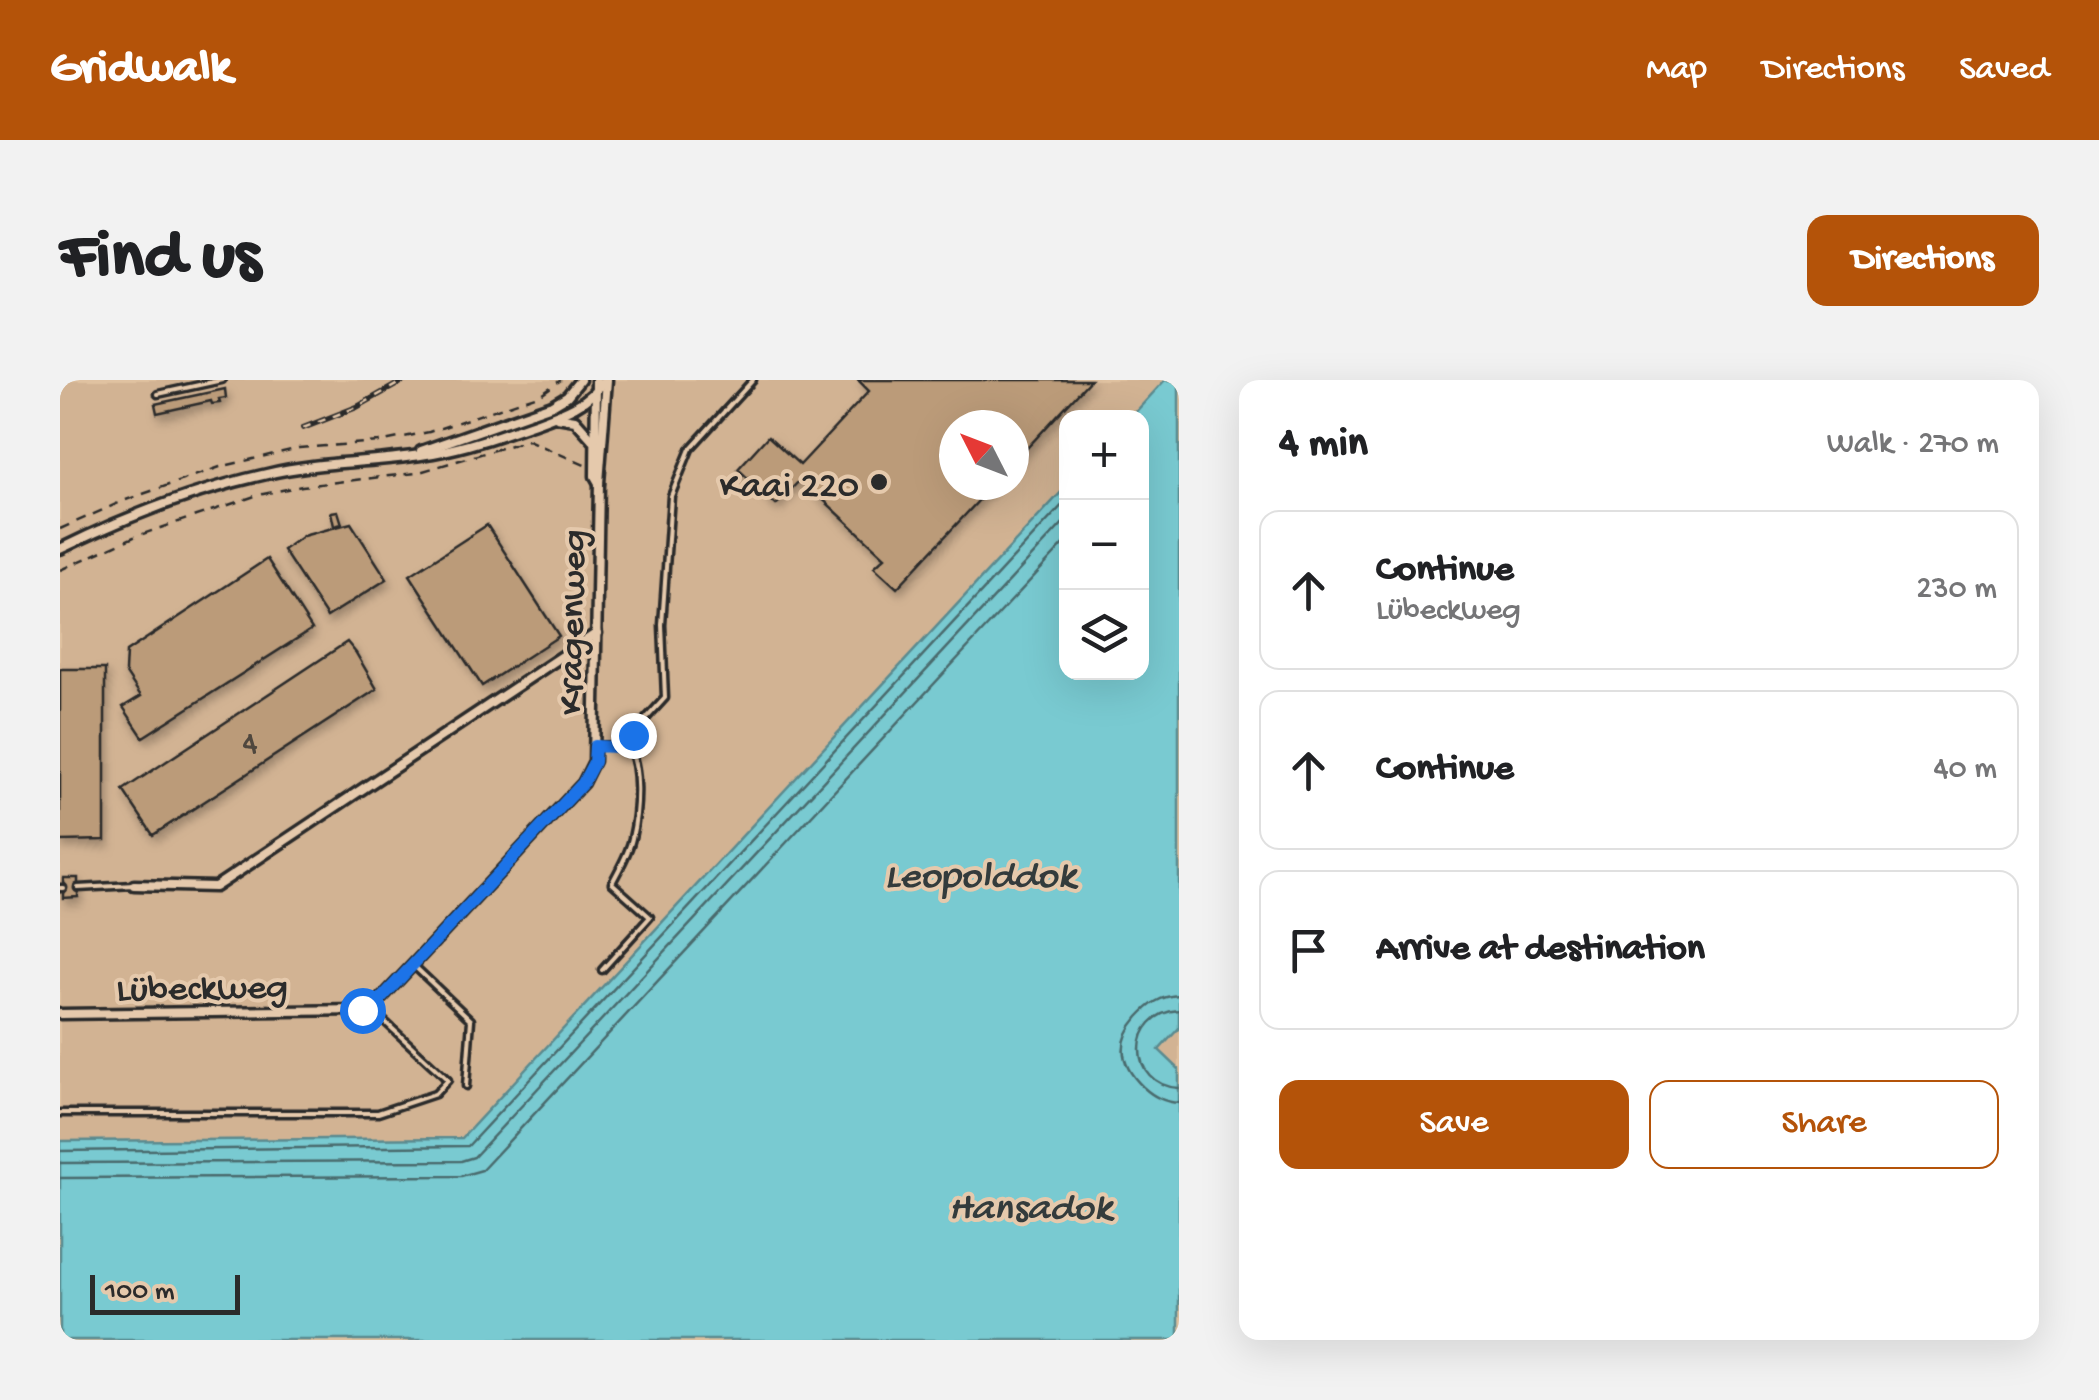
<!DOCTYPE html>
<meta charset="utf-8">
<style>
body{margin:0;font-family:"Gochi Hand",sans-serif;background:#f2f2f2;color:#202124}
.controls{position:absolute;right:30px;top:30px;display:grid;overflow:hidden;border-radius:20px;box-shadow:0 10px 40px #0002}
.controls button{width:90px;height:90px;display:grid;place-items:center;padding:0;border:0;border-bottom:2px solid #e0e0e0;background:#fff;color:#202124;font:50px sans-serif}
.compass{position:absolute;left:879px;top:30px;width:90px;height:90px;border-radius:50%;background:#fff;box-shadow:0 10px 40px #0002;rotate:312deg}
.scale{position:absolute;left:30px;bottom:25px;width:150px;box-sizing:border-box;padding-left:10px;border:5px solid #2b2b2b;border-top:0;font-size:28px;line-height:35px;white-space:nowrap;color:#2b2b2b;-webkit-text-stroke:8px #e5c9ac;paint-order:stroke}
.stop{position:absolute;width:30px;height:30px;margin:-22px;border:8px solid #1a73e8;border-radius:50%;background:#fff}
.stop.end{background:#1a73e8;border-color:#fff;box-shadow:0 2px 10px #0008}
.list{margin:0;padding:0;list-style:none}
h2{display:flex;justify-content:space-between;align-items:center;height:130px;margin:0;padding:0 40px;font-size:42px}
h2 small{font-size:32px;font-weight:400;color:#757577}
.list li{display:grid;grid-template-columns:65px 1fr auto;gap:30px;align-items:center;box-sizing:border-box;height:160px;margin:0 20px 20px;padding:0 20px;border:2px solid #e0e0e0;border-radius:20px}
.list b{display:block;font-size:38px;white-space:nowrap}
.list p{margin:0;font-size:32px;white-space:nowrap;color:#757577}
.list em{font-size:32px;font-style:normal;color:#757577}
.actions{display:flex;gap:20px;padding:30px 40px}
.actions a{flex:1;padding:22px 0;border:2px solid #b45309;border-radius:20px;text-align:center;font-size:35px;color:#b45309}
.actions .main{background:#b45309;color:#fff}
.icon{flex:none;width:55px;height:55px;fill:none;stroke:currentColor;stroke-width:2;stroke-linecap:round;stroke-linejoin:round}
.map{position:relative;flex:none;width:1119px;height:960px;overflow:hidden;border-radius:20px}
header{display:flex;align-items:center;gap:60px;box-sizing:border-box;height:140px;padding:0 50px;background:#b45309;color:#fff}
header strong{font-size:48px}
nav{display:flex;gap:55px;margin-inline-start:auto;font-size:35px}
.intro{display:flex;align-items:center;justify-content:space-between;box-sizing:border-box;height:240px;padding:0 60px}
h1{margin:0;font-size:70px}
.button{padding:25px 45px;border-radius:20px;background:#b45309;color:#fff;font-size:35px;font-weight:700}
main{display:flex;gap:60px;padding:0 60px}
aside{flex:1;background:#fff;border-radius:20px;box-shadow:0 10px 40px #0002}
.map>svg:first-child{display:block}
.built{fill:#d2b393;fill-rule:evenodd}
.water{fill:#79cad1;stroke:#5a8a8f;stroke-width:2.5}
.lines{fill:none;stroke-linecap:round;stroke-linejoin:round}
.shore{stroke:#4a6b6d;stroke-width:2.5}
.building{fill:#bb9b79;stroke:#2b2b2b;stroke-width:2.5;filter:url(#shadow)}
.lane-casing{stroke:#2b2b2b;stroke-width:11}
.street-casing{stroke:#2b2b2b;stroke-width:15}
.path{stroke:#2b2b2b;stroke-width:2.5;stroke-dasharray:10 8;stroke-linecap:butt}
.lane{stroke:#e5c9ac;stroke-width:4}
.street{stroke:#e5c9ac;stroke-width:8}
.rail-casing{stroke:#2b2b2b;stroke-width:6}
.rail{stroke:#e5c9ac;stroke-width:2.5;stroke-dasharray:8;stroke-linecap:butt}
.route{stroke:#1a73e8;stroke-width:12}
.poi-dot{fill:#2b2b2b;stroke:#e5c9ac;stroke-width:4}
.labels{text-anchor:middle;stroke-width:8;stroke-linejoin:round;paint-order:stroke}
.number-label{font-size:32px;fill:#4f473e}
.poi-label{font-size:38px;fill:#2b2b2b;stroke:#e5c9ac;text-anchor:end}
.street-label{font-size:38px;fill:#2b2b2b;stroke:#e5c9ac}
.water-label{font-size:40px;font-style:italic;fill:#333b3c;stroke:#e5c9ac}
</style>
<header>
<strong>Gridwalk</strong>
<nav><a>Map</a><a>Directions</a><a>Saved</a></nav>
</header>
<div class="intro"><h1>Find us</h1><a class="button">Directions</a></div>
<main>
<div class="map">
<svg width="1119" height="960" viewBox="0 0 1119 960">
<defs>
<filter id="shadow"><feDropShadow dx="3" dy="5.5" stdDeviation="5" flood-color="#0004"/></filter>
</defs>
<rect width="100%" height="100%" fill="#e0c2a1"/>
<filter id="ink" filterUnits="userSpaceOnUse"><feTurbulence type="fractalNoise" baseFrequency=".01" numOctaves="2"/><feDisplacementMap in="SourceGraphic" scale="20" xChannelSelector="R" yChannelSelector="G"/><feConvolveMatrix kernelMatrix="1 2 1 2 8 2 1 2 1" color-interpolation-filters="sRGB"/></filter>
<g filter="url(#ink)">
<!-- built -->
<g class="built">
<path d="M 0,0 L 1105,0 L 1071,37 L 1006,38 L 1006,107 L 402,758 L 0,761 ZM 894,45 L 954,45 L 954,105 L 894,105 Z"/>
<polygon points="1119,649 1119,689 1099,670"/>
</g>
<!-- water -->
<polygon class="water" points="1105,0 1119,0 1119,648 1099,670 1119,689 1119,960 0,960 0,761 402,758 1006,107 1006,292 1082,292 1082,38 1071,37"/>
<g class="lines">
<!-- shore -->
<g class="shore">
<path d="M 1119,615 C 1100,616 1090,624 1078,637 C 1056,662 1060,685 1083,707 C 1094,717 1104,722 1119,723"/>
<path d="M 1119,630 C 1068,633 1066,705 1119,708"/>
<polyline points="0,771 408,766 1006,121"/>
<polyline points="0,783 401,781 414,777 1006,140"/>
<polyline points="0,798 401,796 422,790 1006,162"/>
</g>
</g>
<!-- building -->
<g class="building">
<polygon points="798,0 1030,0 954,82 954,45 894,45 894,105 933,105 837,208 814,187 825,177 741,99 716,125 678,89 708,56 740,85 809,11"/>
<polygon points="165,9 166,18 159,19 160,23 152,24 151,21 97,33 95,24"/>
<polygon points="278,131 282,144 274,146 271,132"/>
<polygon points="291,143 327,199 267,237 223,170 243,156"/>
<polygon points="427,145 499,256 422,306 350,195"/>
<polygon points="207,179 252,249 83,357 63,327 81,316 65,292 66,272"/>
<polygon points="287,262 296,273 317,309 93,455 63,410"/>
<polygon points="0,289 45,289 45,460 0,461"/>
<polygon points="3,498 18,498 18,517 3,518"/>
</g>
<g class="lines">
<!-- lane casing -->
<g class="lane-casing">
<g id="lane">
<polyline points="98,14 162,0"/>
<polyline points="535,366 562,365 605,318 602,245 611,116 630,69 693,0"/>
<polyline points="0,508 3,508"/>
<polyline points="18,508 74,505"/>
<polyline points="353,585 411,640 406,706"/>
<path d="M 542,590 L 590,537 L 552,503 C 559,489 569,473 572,458 C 578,432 582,383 566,362"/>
<polyline points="0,733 318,733 375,714 388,700 309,627"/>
</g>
</g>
<!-- street casing -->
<g class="street-casing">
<g id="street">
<polyline points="536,0 535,96 539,103"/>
<polyline points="497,37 515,40 533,60"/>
<polyline points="361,71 492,25 507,16 520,0"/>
<path d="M 0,169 C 65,137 136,110 207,94 C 261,81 318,83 373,73 C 408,67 441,55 475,43 C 500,34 530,24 544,0"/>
<polyline points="74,505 155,507 537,253"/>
<polyline points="0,634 303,630 319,621 523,403 534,381 539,103 547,0"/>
</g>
</g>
<!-- path -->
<g class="path">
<polyline points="0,149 63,121 160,87 239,68 319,62 369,52 481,14 501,0"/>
<polyline points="0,190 74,157 198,115 242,106 356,93 468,60 527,86"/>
</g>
<!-- lane -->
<use href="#lane" class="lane"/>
<!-- street -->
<use href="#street" class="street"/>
<!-- rail casing -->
<g class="rail-casing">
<polyline id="rail" points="243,48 297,27 345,0"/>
</g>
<!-- rail -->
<use href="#rail" class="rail"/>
</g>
</g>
<g class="lines" filter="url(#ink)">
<!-- route -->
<polyline class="route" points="302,630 319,621 523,403 534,382 535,366 556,367 573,355"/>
</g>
<!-- markers -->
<circle class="poi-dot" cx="819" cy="102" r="10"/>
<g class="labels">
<!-- number labels -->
<g class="number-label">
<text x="190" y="371">4</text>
</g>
<!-- poi labels -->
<g class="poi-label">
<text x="799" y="115">Kaai 220</text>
</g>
<!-- street labels -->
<g class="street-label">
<text transform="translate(509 242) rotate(-89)" y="13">Kragenweg</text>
<text transform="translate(142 605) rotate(-1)" y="13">Lübeckweg</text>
</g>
<!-- water labels -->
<g class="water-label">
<text x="920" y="506">Leopolddok</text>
<text x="970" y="838">Hansadok</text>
</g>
</g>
</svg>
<div class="controls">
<button>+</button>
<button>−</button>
<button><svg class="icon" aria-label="layers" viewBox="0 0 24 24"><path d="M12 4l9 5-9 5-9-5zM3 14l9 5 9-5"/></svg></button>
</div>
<svg class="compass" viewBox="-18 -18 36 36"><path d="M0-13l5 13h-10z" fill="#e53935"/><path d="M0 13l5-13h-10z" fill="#757577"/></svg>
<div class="scale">100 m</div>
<div class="stop" style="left:302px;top:630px"></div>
<div class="stop end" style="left:573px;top:355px"></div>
</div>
<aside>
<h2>4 min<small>Walk · 270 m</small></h2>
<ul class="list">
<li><svg class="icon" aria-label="ahead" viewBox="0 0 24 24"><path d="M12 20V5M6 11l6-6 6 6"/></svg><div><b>Continue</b><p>Lübeckweg</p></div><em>230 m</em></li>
<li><svg class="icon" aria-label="ahead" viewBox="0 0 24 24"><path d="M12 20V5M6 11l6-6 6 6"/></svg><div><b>Continue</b></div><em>40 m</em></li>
<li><svg class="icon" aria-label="arrive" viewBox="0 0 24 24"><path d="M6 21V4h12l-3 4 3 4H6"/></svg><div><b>Arrive at destination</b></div></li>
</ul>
<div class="actions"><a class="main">Save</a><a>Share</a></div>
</aside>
</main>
